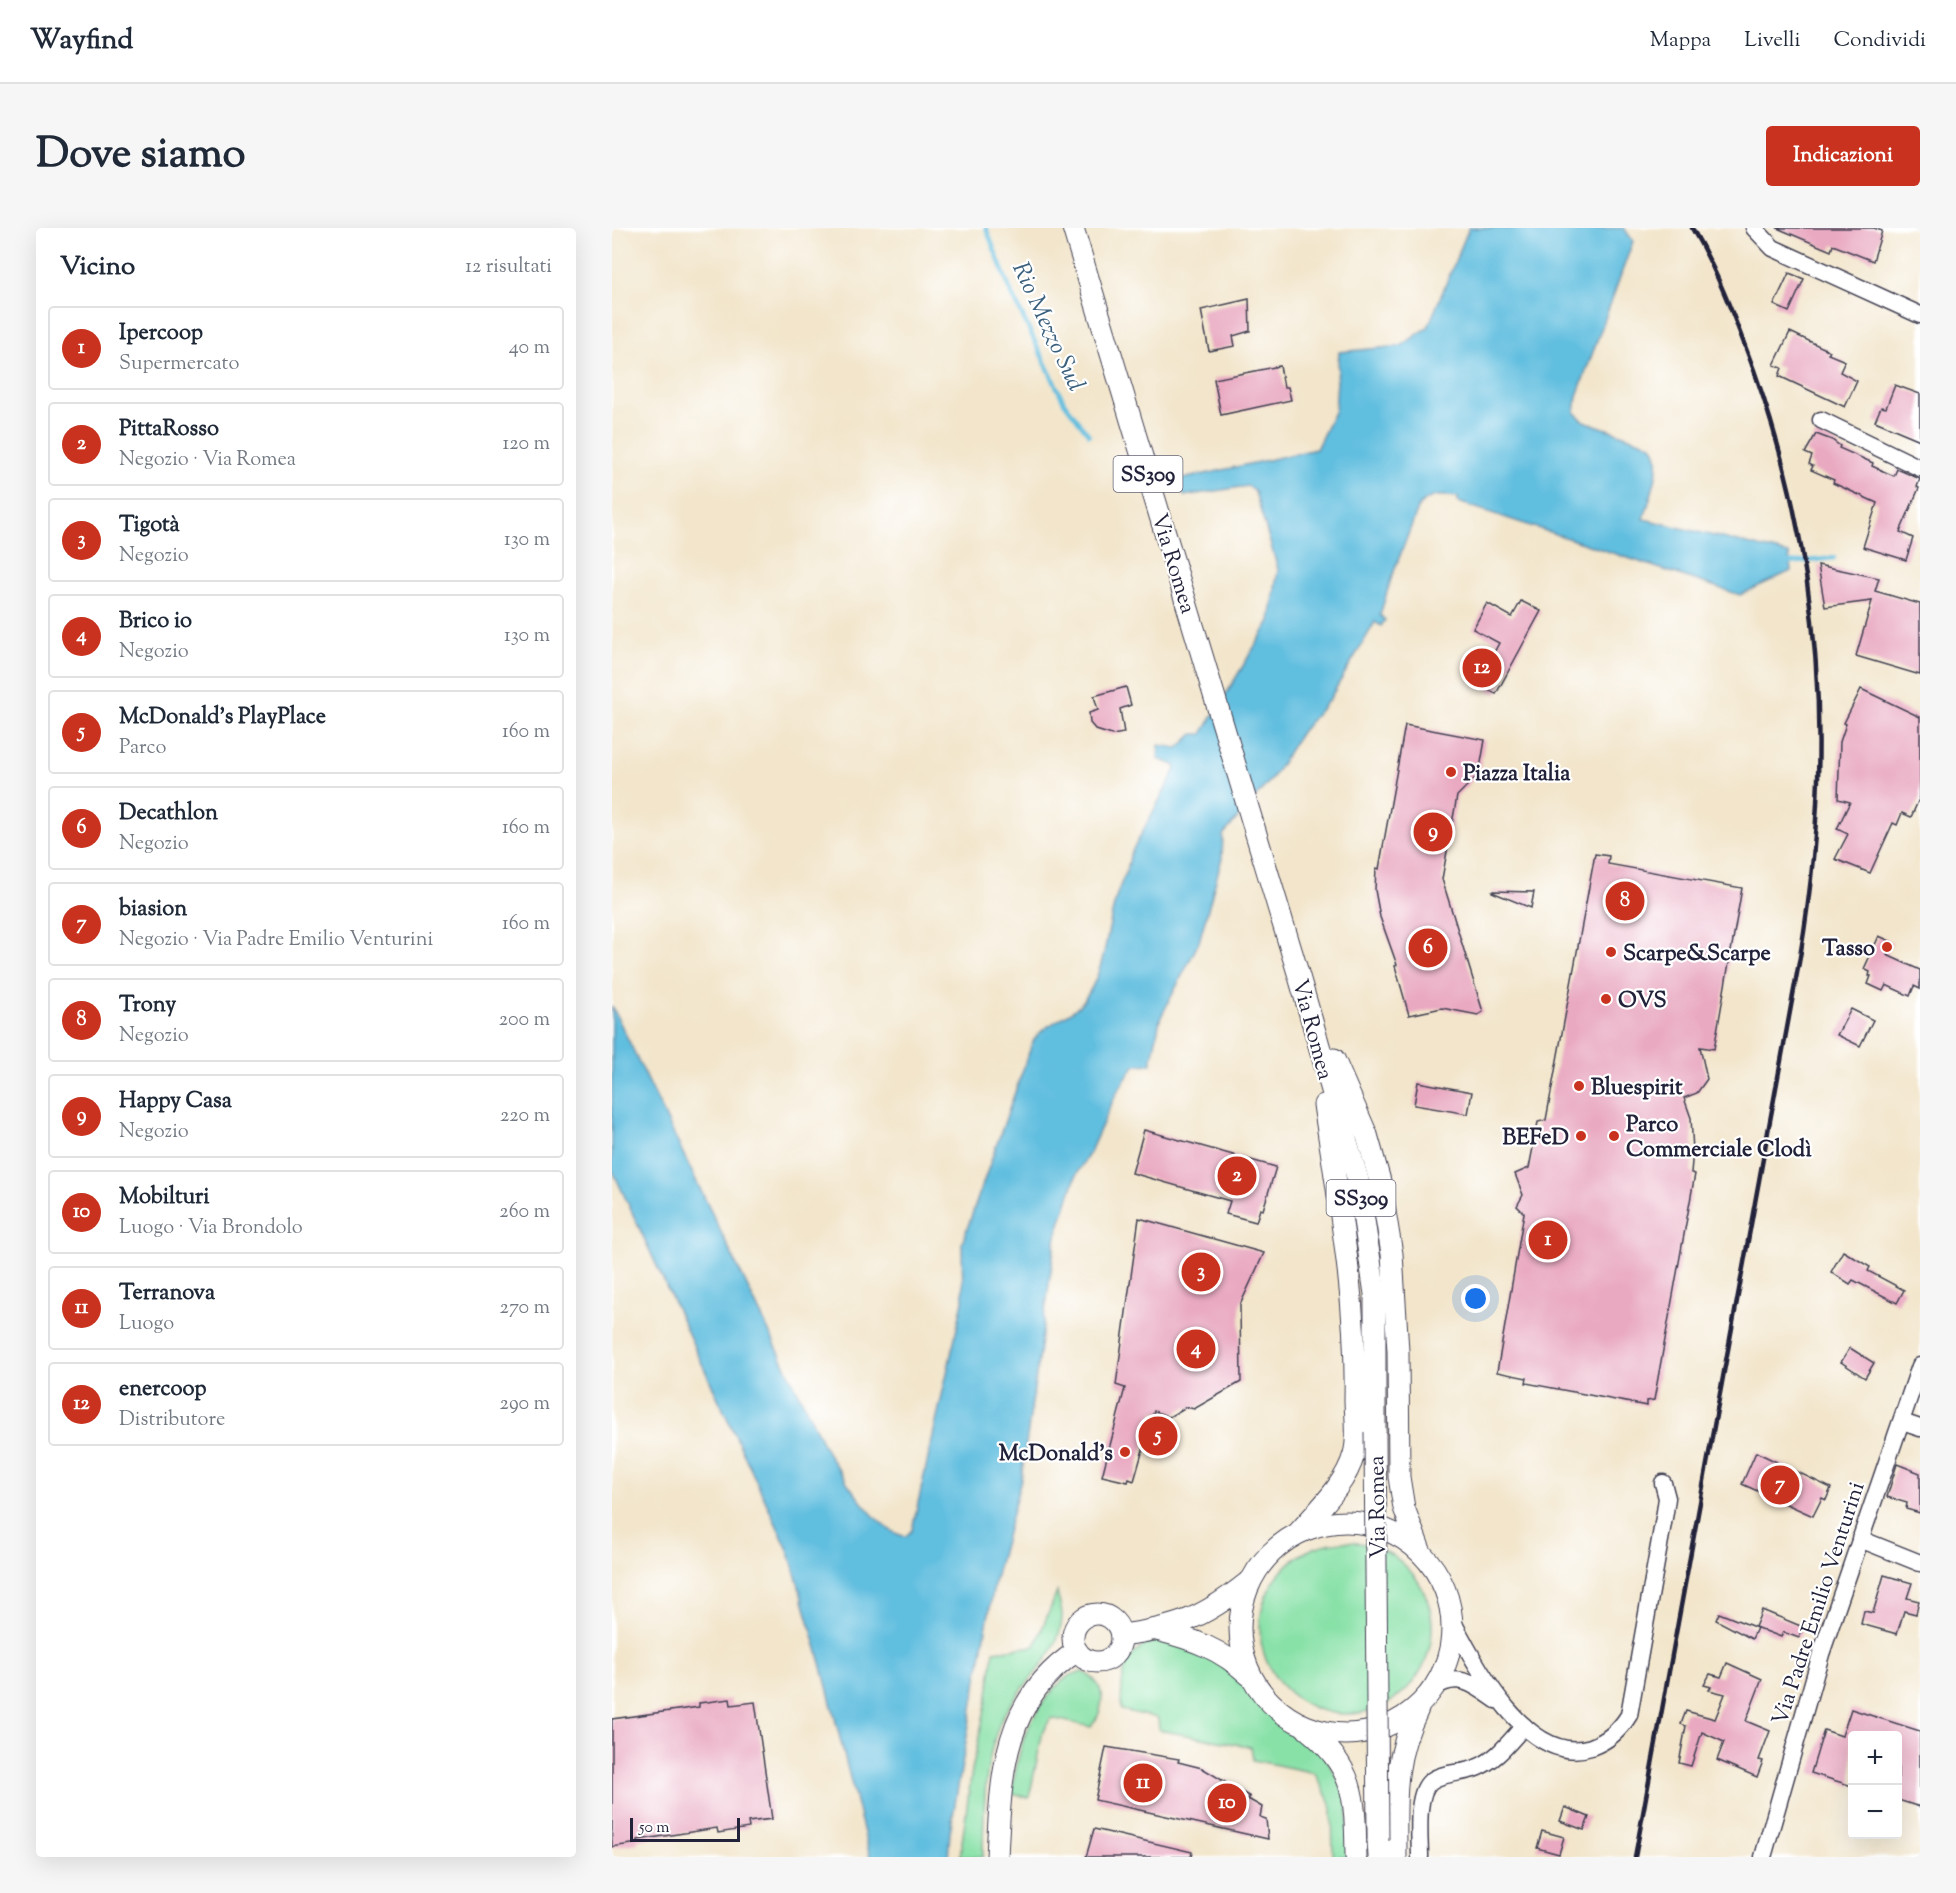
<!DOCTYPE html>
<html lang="it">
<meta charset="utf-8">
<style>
body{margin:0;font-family:"Sorts Mill Goudy",serif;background:#f6f6f7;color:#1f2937}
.controls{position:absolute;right:18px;bottom:18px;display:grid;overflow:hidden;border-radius:6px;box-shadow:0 6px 24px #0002}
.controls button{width:54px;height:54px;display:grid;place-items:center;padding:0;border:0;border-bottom:2px solid #e0e1e3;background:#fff;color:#1f2937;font:30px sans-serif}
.scale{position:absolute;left:18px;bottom:15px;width:110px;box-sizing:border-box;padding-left:6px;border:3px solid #22223b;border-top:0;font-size:16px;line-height:21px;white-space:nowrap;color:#22223b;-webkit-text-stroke:4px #fff;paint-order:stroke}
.you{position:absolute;left:864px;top:1071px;width:21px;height:21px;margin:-15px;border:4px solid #fff;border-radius:50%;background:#1a73e8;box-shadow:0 0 0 9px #1a73e833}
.badge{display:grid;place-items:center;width:39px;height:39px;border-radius:50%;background:#c8321e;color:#fff;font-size:20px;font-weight:700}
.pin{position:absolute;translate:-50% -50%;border:3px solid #fff;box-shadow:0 2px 6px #0006}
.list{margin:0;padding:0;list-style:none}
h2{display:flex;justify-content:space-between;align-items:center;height:78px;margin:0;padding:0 24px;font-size:26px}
h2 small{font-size:20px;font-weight:400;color:#747a83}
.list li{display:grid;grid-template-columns:39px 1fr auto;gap:18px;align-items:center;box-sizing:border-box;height:84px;margin:0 12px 12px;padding:0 12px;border:2px solid #e0e1e3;border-radius:6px}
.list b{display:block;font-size:22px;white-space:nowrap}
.list p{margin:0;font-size:20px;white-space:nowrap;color:#747a83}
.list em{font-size:20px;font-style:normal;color:#747a83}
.map{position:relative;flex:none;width:1308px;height:1629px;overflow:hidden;border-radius:6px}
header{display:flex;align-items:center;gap:36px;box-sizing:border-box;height:84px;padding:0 30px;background:#fff;border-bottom:2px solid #e0e1e3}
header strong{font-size:28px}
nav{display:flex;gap:33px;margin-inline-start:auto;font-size:21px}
.intro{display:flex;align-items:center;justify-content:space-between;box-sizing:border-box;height:144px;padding:0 36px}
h1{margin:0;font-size:42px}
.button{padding:15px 27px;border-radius:6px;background:#c8321e;color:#fff;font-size:21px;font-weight:700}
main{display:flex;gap:36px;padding:0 36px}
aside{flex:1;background:#fff;border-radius:6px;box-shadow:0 6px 24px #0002}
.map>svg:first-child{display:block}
.green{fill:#88e1a7;stroke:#558271;stroke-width:1.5}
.water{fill:#61bedf;stroke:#42708d;stroke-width:1.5}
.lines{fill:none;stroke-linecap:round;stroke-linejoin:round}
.stream{stroke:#61bedf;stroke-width:4.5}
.building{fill:#e9a9c1}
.minor-casing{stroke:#413f51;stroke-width:19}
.major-casing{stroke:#413f51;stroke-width:23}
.minor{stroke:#fff;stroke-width:16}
.major{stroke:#fff;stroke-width:21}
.rail{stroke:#22223b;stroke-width:4.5}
.major-bridge-casing{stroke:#413f51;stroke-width:23;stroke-linecap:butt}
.major-bridge{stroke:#fff;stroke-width:21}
.poi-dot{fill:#c8321e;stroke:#fff;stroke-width:2}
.labels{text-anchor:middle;stroke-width:4.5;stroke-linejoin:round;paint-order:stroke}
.shield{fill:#fff;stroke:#646476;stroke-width:1.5}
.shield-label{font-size:21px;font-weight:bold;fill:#22223b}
.street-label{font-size:22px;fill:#22223b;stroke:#fff}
.poi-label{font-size:22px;font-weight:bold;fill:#22223b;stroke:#fff;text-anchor:start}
.water-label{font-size:24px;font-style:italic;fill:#3b607d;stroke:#fff}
</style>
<header>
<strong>Wayfind</strong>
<nav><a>Mappa</a><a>Livelli</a><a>Condividi</a></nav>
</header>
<div class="intro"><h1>Dove siamo</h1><a class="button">Indicazioni</a></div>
<main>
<aside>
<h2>Vicino<small>12 risultati</small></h2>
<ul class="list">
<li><span class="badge">1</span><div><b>Ipercoop</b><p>Supermercato</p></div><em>40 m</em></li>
<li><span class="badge">2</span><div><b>PittaRosso</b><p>Negozio · Via Romea</p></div><em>120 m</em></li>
<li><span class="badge">3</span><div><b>Tigotà</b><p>Negozio</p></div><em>130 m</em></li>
<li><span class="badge">4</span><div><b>Brico io</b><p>Negozio</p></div><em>130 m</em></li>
<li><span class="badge">5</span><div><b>McDonald's PlayPlace</b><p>Parco</p></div><em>160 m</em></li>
<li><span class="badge">6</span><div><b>Decathlon</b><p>Negozio</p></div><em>160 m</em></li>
<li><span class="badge">7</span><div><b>biasion</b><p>Negozio · Via Padre Emilio Venturini</p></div><em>160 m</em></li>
<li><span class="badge">8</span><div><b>Trony</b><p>Negozio</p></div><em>200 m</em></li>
<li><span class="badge">9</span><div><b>Happy Casa</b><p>Negozio</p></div><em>220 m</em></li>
<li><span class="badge">10</span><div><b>Mobilturi</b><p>Luogo · Via Brondolo</p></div><em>260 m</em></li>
<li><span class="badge">11</span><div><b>Terranova</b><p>Luogo</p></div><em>270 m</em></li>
<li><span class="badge">12</span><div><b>enercoop</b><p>Distributore</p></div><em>290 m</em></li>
</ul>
</aside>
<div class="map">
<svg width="1308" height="1629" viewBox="0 0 1308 1629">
<rect width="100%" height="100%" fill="#fff"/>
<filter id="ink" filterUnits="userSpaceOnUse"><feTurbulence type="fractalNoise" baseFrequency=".0167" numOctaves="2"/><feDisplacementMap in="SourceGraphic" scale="12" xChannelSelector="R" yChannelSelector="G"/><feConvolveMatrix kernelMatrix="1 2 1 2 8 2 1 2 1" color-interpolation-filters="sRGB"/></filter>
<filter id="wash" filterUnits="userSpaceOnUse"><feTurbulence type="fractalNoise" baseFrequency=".008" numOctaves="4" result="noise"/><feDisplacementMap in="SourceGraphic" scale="24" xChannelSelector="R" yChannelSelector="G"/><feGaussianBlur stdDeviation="1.35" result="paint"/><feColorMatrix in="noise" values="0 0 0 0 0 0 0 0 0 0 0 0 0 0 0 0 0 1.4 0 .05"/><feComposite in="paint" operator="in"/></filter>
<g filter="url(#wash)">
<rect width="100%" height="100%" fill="#f2e5cb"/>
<!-- green -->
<g class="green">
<circle cx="734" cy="1400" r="86"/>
<path d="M 445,1364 C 446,1371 450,1380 450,1387 C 450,1432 402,1458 387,1497 C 371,1540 372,1584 371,1629 L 348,1629 L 360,1542 L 376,1467 L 382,1423 L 423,1418 Z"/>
<path d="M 546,1412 L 571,1413 L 625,1447 L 644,1472 L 712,1525 L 735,1569 L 738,1629 L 721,1629 L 720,1579 L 703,1545 L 641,1532 L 639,1519 L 547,1502 L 546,1490 L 509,1482 C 510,1447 509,1424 546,1412 Z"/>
<path d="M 471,1444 C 495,1456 494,1479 479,1499 L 439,1490 L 431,1503 L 417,1570 L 400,1566 C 405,1525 414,1491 443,1460 C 452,1451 458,1445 471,1444 Z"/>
</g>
<!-- water -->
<path class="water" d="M 857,0 L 1012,0 L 1021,13 L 965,168 L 963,185 L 972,193 L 1040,217 C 1054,235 1037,270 1032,291 L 1177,326 L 1179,343 L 1128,367 L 846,274 L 846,269 C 830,267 819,265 807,278 L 779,351 L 768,387 L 773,392 L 769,398 L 763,394 L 717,472 L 689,504 L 661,549 L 611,607 L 610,630 L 587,714 L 548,791 L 539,836 L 524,837 L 520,841 L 504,866 L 477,926 L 465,945 L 444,1008 L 409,1251 L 383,1351 L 338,1604 L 336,1629 L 258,1629 L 209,1435 L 177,1324 L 0,941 L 0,778 L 215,1224 C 229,1246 267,1307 294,1308 L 300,1302 L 351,1073 L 350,1015 L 420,816 C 429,795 458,791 472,772 C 494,743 494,703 504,670 C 508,654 517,643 518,627 L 564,541 L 562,537 L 546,531 L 547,517 L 566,520 L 581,506 L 590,506 L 658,393 L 666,341 L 643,264 L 636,258 L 572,268 L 566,252 L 704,221 L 723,182 L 727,124 L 789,118 L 816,99 Z"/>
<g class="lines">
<!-- stream -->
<g class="stream">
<polyline points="374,0 399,64 452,174 477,207"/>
<polyline points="1178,335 1222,330"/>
</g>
</g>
<g id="blocks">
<!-- building -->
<g class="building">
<polygon points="1165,0 1262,0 1270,3 1261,33 1221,17 1219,23"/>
<polygon points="1177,45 1192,51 1177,84 1162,77"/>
<polygon points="637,71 638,103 621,108 623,118 597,123 589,82"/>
<polygon points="1178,104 1218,123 1216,126 1233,133 1228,144 1245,153 1233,179 1167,148 1170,140 1162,137"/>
<polygon points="668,138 672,159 676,159 679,172 609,187 602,151"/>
<polygon points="1283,157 1308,166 1308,212 1263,193 1269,179 1274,180"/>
<polygon points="1204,206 1220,212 1228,218 1227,220 1261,235 1260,238 1282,248 1285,241 1308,251 1305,259 1307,260 1288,304 1301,310 1294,332 1251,319 1265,275 1221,255 1222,252 1199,242 1201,238 1197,236 1200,228 1193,225"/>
<polygon points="1206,337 1267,350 1263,363 1308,376 1308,447 1244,428 1260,373 1213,379"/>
<polygon points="909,373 929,383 884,466 865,456 887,415 861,401 875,375 900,389"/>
<polygon points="514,459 519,477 508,481 512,505 500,507 484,502 478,495 477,485 486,482 482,468"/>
<polygon points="1249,461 1308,489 1308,569 1299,589 1290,585 1285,597 1281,595 1258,645 1223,631 1236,606 1225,601 1238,574 1226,571 1228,514 1234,496 1232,495"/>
<polygon points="793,497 873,512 867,546 845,568 830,651 871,784 866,787 830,780 797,787 783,738 785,737 768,689 763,662 764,640 767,641"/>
<polygon points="983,626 997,628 996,636 1130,660 1102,821 1088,819 1095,851 1085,865 1072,870 1079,890 1081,922 1079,945 1083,946 1042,1172 1035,1173 1035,1178 914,1155 915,1150 885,1144 912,985 905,978 911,967 903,946 917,940 926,894 934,892"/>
<polygon points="880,663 922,664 919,680 880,664"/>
<polygon points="1267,708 1280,714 1275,727 1308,742 1308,761 1302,758 1298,768 1274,757 1271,763 1256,756 1259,748 1257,748 1258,744 1252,741"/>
<polygon points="1239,781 1261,792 1248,818 1225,807"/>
<polygon points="806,854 860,864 856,886 802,877"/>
<polygon points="532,902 664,939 651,982 648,981 644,994 614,986 618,973 520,945"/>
<polygon points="527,990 652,1025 628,1077 629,1154 582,1181 574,1179 557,1189 542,1183 522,1253 517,1251 516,1254 490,1248 513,1160 504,1157"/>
<polygon points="1231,1023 1258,1039 1256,1043 1292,1062 1285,1075 1241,1052 1238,1056 1219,1044"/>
<polygon points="1238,1120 1262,1135 1253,1150 1229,1134"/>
<polygon points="1144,1224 1219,1260 1214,1272 1210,1270 1201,1288 1130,1256"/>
<polygon points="1285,1236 1308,1245 1308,1285 1294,1281 1295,1275 1275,1269"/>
<polygon points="1272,1347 1300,1355 1295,1370 1307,1373 1304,1386 1292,1383 1285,1406 1249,1396 1252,1383 1261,1385"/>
<polygon points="1150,1382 1191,1399 1187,1410 1171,1404 1169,1409 1143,1399"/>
<polygon points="1107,1385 1145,1400 1140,1411 1104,1392"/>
<polygon points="1115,1435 1150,1451 1134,1493 1158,1503 1147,1532 1151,1533 1145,1549 1105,1532 1112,1514 1090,1504 1079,1538 1067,1535 1074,1498 1069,1496 1074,1483 1103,1491 1113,1466 1097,1462 1099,1459 1092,1457 1098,1446 1109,1449"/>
<polygon points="118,1471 119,1477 143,1474 160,1591 136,1594 137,1600 106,1605 105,1600 26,1612 26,1615 0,1619 0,1491 87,1479 87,1475"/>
<polygon points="1239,1481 1308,1503 1308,1579 1286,1572 1286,1508 1240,1508 1240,1558 1199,1545 1212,1502 1230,1508"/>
<polygon points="494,1519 567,1531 566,1534 590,1540 638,1569 636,1571 650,1579 648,1589 654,1591 656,1611 483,1572"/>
<polygon points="953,1579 977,1589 972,1602 948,1593"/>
<polygon points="482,1601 580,1624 579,1629 474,1629"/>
<polygon points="930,1603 952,1609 947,1626 925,1620"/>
</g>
</g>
</g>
<g filter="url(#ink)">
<use href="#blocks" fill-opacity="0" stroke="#413f51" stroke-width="1.5"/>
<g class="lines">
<!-- minor casing -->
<g class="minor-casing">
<g id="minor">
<polyline points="1142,0 1161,20 1308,87"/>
<polyline points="1209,192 1308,240"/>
<polyline points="1290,1194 1308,1200"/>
<polyline points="1248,1311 1308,1335"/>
<path d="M 840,1392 C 863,1437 916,1539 979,1519 C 996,1513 1008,1502 1017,1487 L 1053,1284 L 1055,1270 L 1051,1255"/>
<path d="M 822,1460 C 846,1443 863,1457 884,1472"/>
<path d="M 808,1629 C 808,1610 803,1565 819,1553 C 831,1544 850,1546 864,1540 C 885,1532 898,1513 912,1498"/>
<polyline points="1151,1629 1209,1426 1308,1138"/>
</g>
</g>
<!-- major casing -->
<g class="major-casing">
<g id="major">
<polyline points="461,0 686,745 746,952 763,1066 763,1204"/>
<polyline points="722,831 755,907 768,953 780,1026 786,1123 787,1249 792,1280 809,1325"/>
<circle cx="734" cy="1400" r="106"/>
<path d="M 687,1304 C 707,1281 734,1256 742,1226 C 747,1210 743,1188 743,1171 C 745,1072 727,975 712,877"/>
<circle cx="485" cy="1410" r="24"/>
<path d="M 545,1402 C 581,1411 609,1421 637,1447"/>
<path d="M 509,1407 C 565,1400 591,1390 635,1355"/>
<path d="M 695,1501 C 744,1540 743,1570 744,1629"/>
<polyline points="766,1612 767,1629"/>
<path d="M 385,1629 C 389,1549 390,1472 465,1423"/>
<path d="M 784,1629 C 784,1572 780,1533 806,1481"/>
</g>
</g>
<!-- minor -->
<use href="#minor" class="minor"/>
<!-- major -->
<use href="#major" class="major"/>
<!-- rail -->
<path class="rail" d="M 1023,1629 L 1188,729 C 1222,526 1211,337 1142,142 C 1124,94 1106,44 1080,0"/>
<!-- major-bridge casing -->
<g class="major-bridge-casing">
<polyline id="major-bridge" points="763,1204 766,1612"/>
</g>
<!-- major-bridge -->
<use href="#major-bridge" class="major-bridge"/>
</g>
</g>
<!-- markers -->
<g class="poi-dot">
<circle cx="839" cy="544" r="6"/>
<circle cx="1275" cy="719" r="6"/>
<circle cx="999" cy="724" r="6"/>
<circle cx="994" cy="771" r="6"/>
<circle cx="967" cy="858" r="6"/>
<circle cx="969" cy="908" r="6"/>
<circle cx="1002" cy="908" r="6"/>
<circle cx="513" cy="1224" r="6"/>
</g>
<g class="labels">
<!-- shield labels -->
<g class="shield">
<rect x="501.5" y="228" width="69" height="36" rx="4.5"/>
<rect x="714.5" y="952" width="69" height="36" rx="4.5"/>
</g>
<g class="shield-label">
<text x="536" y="253">SS309</text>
<text x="749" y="977">SS309</text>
</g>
<!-- street labels -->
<g class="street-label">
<text transform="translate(563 335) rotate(73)" y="8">Via Romea</text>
<text transform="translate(702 801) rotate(75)" y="8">Via Romea</text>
<text transform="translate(764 1279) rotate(-91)" y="8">Via Romea</text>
<text transform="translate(1205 1375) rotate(-72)" y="8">Via Padre Emilio Venturini</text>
</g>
<!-- poi labels -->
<g class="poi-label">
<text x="851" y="552">Piazza Italia</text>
<text x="1263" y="727" text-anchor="end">Tasso</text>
<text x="1011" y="732">Scarpe&amp;Scarpe</text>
<text x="1006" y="779">OVS</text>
<text x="979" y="866">Bluespirit</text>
<text x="1014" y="903">Parco<tspan x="1014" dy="25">Commerciale Clodì</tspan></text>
<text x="957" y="916" text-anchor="end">BEFeD</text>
<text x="501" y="1232" text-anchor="end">McDonald's</text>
</g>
<!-- water labels -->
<g class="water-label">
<text transform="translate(437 98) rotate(65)" y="8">Rio Mezzo Sud</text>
</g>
</g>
</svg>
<div class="controls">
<button>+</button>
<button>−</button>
</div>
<div class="scale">50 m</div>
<div class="you"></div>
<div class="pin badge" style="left:936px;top:1012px">1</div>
<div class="pin badge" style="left:625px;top:948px">2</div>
<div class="pin badge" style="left:589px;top:1044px">3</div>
<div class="pin badge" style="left:584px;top:1121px">4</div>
<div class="pin badge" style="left:546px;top:1208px">5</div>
<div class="pin badge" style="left:816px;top:720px">6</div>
<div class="pin badge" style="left:1168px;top:1257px">7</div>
<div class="pin badge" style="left:1013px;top:673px">8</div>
<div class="pin badge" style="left:821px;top:604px">9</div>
<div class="pin badge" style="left:615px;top:1575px">10</div>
<div class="pin badge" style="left:531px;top:1555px">11</div>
<div class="pin badge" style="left:870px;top:440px">12</div>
</div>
</main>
